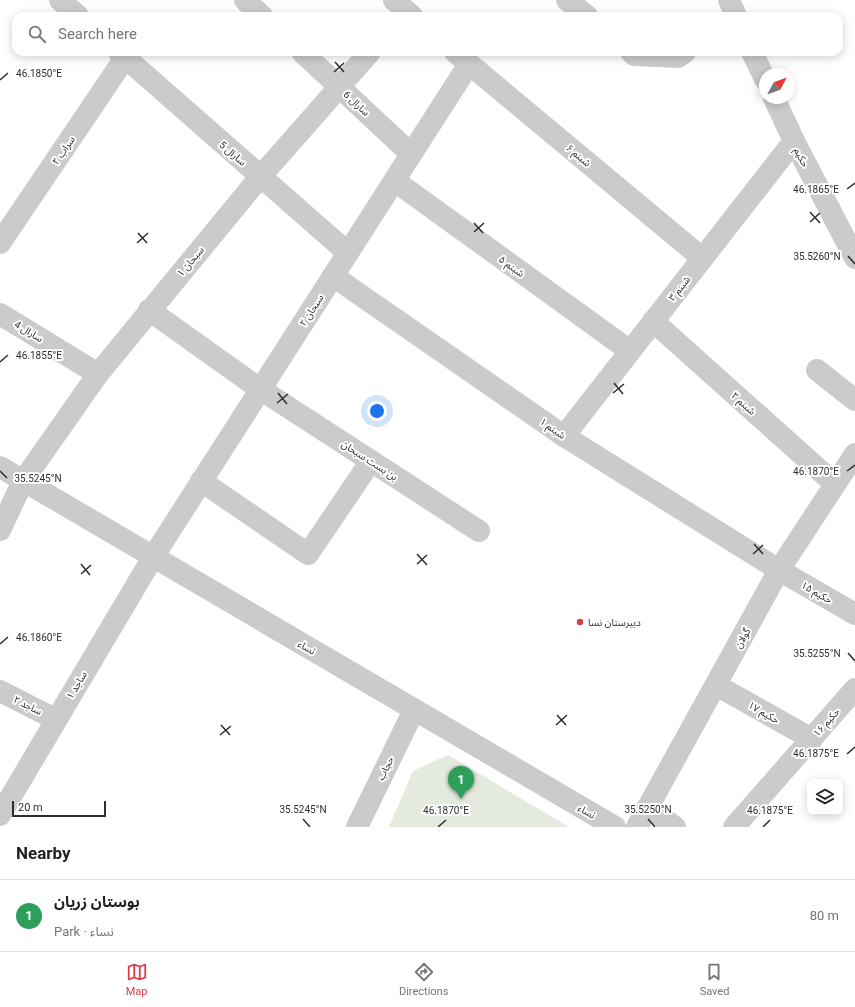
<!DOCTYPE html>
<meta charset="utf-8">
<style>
body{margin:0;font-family:Roboto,"Noto Sans Arabic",sans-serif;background:#f6f6f6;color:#222}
.controls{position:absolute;right:12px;bottom:12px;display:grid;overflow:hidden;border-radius:8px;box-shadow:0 2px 10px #0003}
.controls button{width:36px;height:36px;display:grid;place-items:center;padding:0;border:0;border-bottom:1px solid #e0e0e0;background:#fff;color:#222;font:20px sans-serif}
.compass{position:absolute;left:759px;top:68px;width:36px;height:36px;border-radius:50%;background:#fff;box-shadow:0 2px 10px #0003;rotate:49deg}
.scale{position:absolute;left:12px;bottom:10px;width:94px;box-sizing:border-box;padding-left:4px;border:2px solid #2e2e2e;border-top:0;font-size:11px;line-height:14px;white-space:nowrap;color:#2e2e2e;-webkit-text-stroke:3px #fff;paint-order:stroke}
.you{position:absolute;left:377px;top:411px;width:14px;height:14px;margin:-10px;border:3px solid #fff;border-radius:50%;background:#1a73e8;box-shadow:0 0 0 6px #1a73e833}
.badge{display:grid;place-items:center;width:26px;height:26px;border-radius:50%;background:#d54049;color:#fff;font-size:13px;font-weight:700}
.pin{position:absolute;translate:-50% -33px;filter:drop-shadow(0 1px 2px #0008)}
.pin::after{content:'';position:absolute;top:21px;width:14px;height:12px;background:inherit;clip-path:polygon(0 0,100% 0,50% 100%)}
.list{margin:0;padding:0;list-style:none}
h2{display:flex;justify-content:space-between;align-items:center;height:52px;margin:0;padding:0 16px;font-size:17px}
h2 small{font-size:13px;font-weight:400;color:#767676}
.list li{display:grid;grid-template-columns:26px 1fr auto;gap:12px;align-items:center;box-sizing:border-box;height:72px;padding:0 16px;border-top:1px solid #e0e0e0}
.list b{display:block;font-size:15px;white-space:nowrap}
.list p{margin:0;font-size:13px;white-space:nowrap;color:#767676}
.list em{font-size:13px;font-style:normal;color:#767676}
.icon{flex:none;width:22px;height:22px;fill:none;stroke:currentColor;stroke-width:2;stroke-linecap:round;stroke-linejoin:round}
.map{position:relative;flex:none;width:855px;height:827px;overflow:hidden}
.search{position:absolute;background:#fff;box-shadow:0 2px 10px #0003;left:12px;right:12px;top:12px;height:44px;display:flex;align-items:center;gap:10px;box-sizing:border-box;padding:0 14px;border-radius:12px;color:#767676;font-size:15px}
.sheet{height:124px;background:#fff}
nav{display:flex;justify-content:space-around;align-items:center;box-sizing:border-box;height:56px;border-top:1px solid #e0e0e0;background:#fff;font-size:11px;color:#767676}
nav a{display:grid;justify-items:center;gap:2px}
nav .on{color:#d54049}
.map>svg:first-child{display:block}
.green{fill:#e4eadd}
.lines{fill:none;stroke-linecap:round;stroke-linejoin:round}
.minor{stroke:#cbcbcb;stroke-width:22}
.ticks{fill:none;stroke:#2e2e2e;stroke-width:1.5}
.poi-dot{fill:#d54049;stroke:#fff;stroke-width:1.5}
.labels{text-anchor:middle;stroke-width:4;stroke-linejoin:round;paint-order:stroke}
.street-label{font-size:10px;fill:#2e2e2e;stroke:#fff}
.poi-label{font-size:10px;fill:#2e2e2e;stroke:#fff;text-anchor:start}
.ticks-label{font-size:10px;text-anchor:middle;fill:#2e2e2e;stroke:#fff;stroke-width:4;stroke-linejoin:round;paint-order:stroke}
</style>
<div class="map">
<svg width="855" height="827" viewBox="0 0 855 827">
<rect width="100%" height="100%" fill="#fff"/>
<!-- green -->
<polygon class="green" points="448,755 569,827 389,827 413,771"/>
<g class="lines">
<!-- minor -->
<g class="minor">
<polyline points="60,0 78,16"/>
<polyline points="245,0 262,16"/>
<polyline points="394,0 412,16"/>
<polyline points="567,0 587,16"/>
<polyline points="729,0 736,16"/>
<polyline points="119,52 348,253"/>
<polyline points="302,52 411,154"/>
<polyline points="455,52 702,258"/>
<polyline points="631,52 634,55 678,57 685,52"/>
<polyline points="752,52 765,79"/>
<polyline points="774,98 794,141 855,258"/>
<polyline points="395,181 630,351"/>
<polyline points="0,243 125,58"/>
<polyline points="333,276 564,436 779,570 855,614"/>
<polyline points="149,310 260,389 479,531"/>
<polyline points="0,314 98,374"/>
<polyline points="653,321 835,484"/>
<polyline points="817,370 855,400"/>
<polyline points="564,436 794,141"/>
<polyline points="0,467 615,827"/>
<polyline points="201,481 308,554 371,461"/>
<polyline points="0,530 23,481 98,374 260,177 370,52"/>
<polyline points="716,685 812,739"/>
<polyline points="0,691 55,719"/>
<polyline points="648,807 675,827"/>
<polyline points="0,815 153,557 469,64"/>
<polyline points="357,827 414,710"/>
<polyline points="637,827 779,570 855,454"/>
<polyline points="734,827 855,689"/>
</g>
</g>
<!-- ticks -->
<path class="ticks" d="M 335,62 L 344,72M 334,72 L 344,63M 0,80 L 8,73M 847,189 L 855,183M 810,212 L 820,223M 810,222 L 820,213M 474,223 L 483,233M 474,232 L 484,223M 138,233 L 147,243M 137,243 L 148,233M 848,256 L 855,264M 0,362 L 8,355M 614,383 L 623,394M 278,393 L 287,404M 613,393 L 624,384M 277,403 L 288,394M 0,471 L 7,478M 847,471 L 855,465M 754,544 L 763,554M 417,554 L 427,565M 753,554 L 763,545M 81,564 L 90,575M 417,564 L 427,555M 81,574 L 91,565M 0,644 L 8,637M 848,653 L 855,661M 557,715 L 566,725M 221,725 L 230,735M 556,725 L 567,715M 220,735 L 231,726M 847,754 L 855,747M 303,819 L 310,827M 648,819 L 655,827M 438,827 L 446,820M 763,827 L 770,820"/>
<!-- markers -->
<circle class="poi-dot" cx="580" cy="622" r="4"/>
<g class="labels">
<!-- street labels -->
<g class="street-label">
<text transform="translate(357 103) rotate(43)" y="4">سارال 6</text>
<text transform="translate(63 150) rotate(-56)" y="4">سراب ۲</text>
<text transform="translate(233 153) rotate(41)" y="4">سارال 5</text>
<text transform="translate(579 155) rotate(40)" y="4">شبنم ۶</text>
<text transform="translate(802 157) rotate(62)" y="4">حکیم</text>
<text transform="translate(190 261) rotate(-50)" y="4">سبحان ۱</text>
<text transform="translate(512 266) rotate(36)" y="4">شبنم ۵</text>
<text transform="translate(679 288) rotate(-52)" y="4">شبنم ۳</text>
<text transform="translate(311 310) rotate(-57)" y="4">سبحان ۲</text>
<text transform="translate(29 331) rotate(31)" y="4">سارال 4</text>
<text transform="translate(744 403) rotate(42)" y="4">شبنم ۲</text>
<text transform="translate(553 428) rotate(35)" y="4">شبنم ۱</text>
<text transform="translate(370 460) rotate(33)" y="4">بن بست سبحان</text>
<text transform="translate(817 592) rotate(30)" y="4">حکیم ۱۵</text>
<text transform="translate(742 638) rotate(-61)" y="4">گولان</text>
<text transform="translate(307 647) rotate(30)" y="4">نساء</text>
<text transform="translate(76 685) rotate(-59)" y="4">ساجد ۱</text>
<text transform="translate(28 705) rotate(27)" y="4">ساجد ۲</text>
<text transform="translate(764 712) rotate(30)" y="4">حکیم ۱۷</text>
<text transform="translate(826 722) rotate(-49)" y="4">حکیم ۱۶</text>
<text transform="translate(385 768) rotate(-64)" y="4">حجاب</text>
<text transform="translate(587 811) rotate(30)" y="4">نساء</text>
</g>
<!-- poi labels -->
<g class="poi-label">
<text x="588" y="626">دبیرستان نسا</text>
</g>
</g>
<g class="ticks-label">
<text x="39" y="77">46.1850°E</text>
<text x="816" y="193">46.1865°E</text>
<text x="817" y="260">35.5260°N</text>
<text x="39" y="359">46.1855°E</text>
<text x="816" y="475">46.1870°E</text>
<text x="38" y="482">35.5245°N</text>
<text x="39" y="641">46.1860°E</text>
<text x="817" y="657">35.5255°N</text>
<text x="816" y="757">46.1875°E</text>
<text x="303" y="813">35.5245°N</text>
<text x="648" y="813">35.5250°N</text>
<text x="446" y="814">46.1870°E</text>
<text x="770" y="814">46.1875°E</text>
</g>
</svg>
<div class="controls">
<button><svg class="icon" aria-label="layers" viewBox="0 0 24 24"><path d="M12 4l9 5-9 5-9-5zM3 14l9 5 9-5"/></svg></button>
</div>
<svg class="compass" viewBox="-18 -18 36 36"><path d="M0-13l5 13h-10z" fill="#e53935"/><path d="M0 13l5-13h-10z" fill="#767676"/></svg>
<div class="scale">20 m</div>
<div class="you"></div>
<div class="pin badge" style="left:461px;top:799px;background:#2e9e5b">1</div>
<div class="search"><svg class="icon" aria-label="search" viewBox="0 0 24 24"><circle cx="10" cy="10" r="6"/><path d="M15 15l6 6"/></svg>Search here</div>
</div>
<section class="sheet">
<h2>Nearby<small></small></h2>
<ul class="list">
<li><span class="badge" style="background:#2e9e5b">1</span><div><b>بوستان زریان</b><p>Park · نساء</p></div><em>80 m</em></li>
</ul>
</section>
<nav>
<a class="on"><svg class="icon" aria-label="map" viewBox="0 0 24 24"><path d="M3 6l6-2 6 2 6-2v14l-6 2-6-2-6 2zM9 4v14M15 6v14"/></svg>Map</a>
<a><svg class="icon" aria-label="directions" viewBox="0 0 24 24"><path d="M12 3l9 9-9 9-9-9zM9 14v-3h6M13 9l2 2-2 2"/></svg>Directions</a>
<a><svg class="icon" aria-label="saved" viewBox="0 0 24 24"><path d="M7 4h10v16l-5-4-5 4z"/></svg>Saved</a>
</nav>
